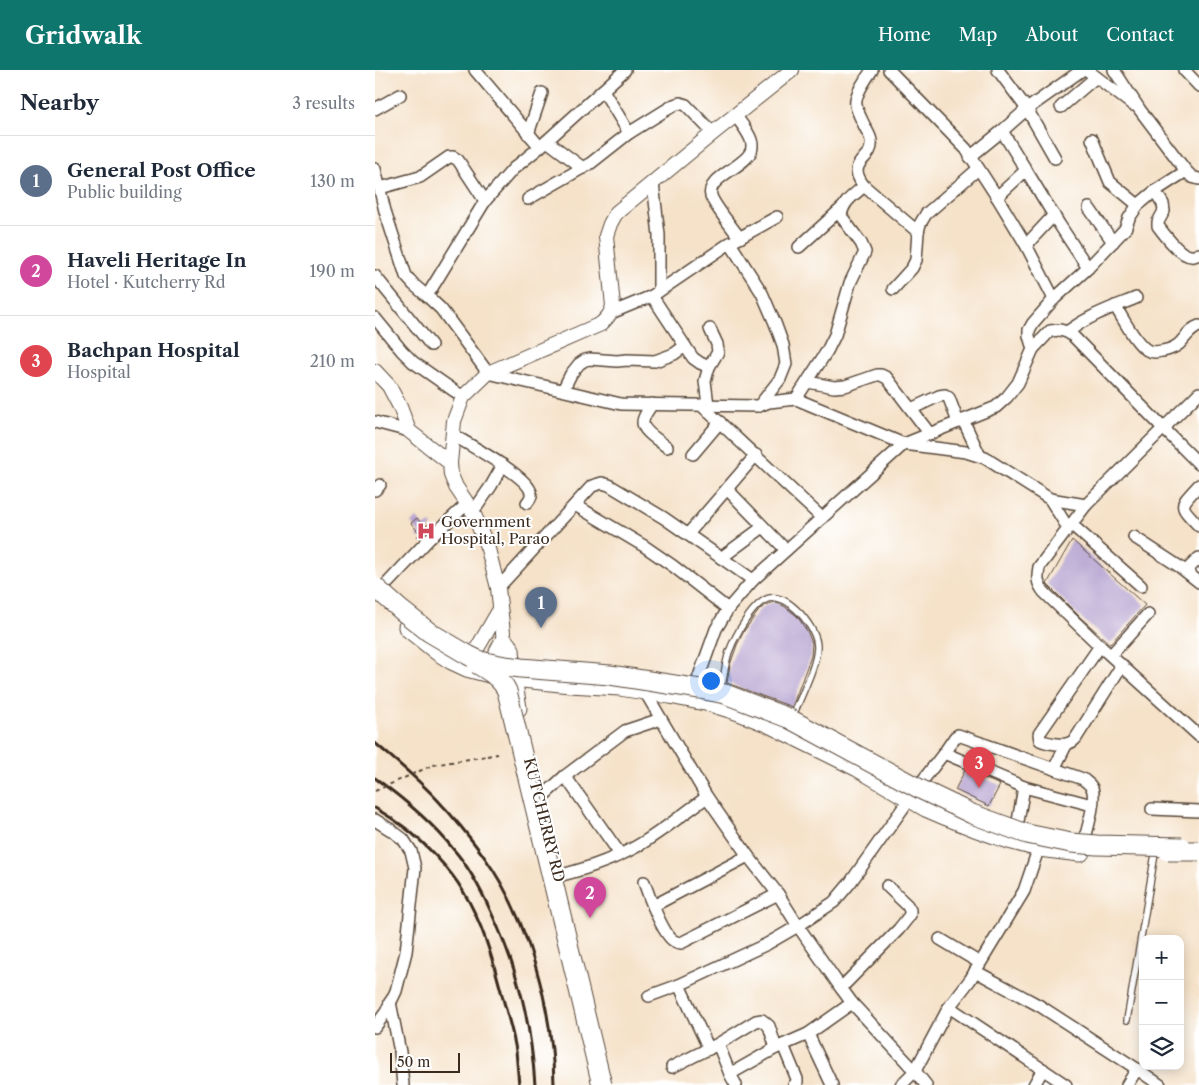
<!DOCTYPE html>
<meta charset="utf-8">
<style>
body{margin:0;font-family:"Libre Caslon Text",serif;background:#f2f2f3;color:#1f2937}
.controls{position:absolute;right:15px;bottom:15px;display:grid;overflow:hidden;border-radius:10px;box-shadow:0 2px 12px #0003}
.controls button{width:45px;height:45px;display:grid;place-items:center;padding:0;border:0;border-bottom:1px solid #e0e1e3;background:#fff;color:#1f2937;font:25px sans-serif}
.scale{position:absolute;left:15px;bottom:12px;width:70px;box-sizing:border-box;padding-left:5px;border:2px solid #3b2a1e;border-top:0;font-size:14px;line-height:18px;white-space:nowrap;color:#3b2a1e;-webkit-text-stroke:4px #fff;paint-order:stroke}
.you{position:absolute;left:335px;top:610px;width:18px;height:18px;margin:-12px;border:4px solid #fff;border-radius:50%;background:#1a73e8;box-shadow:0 0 0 8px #1a73e833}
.badge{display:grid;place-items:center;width:32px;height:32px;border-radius:50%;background:#0f766e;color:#fff;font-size:16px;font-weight:700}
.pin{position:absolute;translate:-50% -41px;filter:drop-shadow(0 1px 2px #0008)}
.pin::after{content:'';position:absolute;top:26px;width:18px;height:15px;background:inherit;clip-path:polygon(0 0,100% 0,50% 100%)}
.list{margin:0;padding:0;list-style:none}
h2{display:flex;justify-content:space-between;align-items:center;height:65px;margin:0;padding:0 20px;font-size:21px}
h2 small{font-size:16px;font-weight:400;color:#747a83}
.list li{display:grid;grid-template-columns:32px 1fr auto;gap:15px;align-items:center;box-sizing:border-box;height:90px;padding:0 20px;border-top:1px solid #e0e1e3}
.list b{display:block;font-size:19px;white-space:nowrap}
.list p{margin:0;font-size:16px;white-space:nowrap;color:#747a83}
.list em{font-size:16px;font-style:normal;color:#747a83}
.icon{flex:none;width:28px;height:28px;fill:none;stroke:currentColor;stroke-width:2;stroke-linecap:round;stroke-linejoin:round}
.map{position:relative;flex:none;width:824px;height:1015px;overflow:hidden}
header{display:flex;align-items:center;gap:30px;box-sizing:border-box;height:70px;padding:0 25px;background:#0f766e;color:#fff}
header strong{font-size:24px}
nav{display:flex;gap:28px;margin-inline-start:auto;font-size:18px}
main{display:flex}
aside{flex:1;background:#fff}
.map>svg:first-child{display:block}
.building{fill:#b7a5d1}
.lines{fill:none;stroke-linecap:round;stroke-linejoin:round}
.service-casing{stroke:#574638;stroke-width:8}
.minor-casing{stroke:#574638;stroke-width:14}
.tertiary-casing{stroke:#574638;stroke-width:16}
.trunk-casing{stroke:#574638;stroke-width:21}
.path{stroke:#574638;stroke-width:2;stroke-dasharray:4 4;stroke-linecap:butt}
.service{stroke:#fff;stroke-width:5.5}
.minor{stroke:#fff;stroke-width:11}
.tertiary{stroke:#fff;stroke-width:14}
.trunk{stroke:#fff;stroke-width:19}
.rail{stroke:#3b2a1e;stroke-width:3}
.trunk-bridge-casing{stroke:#574638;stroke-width:21;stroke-linecap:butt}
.path-bridge{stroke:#574638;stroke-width:2;stroke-dasharray:4 4;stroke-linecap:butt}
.trunk-bridge{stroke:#fff;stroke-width:19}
.labels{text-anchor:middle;stroke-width:4;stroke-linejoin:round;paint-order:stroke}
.poi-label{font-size:15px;fill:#3b2a1e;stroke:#fff;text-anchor:start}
.street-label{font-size:15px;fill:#3b2a1e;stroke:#fff}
</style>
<header>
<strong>Gridwalk</strong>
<nav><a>Home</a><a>Map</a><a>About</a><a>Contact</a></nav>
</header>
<main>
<aside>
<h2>Nearby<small>3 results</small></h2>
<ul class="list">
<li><span class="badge" style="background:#5c6f8a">1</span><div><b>General Post Office</b><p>Public building</p></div><em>130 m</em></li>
<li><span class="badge" style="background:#d1479c">2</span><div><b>Haveli Heritage In</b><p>Hotel · Kutcherry Rd</p></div><em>190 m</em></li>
<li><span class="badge" style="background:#e0444e">3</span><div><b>Bachpan Hospital</b><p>Hospital</p></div><em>210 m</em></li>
</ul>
</aside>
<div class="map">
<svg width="824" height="1015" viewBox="0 0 824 1015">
<rect width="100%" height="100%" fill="#fff"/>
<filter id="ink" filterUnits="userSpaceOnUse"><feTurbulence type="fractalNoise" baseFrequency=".02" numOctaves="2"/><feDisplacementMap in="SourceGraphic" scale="10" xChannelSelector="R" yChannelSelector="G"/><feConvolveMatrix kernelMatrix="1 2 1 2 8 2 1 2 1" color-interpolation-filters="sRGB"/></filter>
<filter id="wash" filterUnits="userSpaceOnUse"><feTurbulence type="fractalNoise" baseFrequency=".0096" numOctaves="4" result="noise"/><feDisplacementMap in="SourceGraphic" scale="20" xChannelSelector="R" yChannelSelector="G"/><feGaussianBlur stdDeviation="1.12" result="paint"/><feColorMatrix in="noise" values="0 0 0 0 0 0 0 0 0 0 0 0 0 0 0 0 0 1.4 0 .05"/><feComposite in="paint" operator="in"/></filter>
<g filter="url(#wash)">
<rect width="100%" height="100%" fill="#f5e2c9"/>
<g id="blocks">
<!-- building -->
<g class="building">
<polygon points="42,448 49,457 55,453 57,456 44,468 42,466 45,464 36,453"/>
<polygon points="697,470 770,535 735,574 706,548 672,514"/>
<polygon points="399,532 409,536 422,546 432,561 437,573 436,586 417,637 352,613 355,595 362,575 369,561 385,539 391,535"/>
<polygon points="590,700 625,715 614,736 580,720"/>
</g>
</g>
</g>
<g filter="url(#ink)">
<use href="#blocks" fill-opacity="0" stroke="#574638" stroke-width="1"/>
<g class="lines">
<!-- service casing -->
<g class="service-casing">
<g id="service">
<path d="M 346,620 C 349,607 350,594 354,582 C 360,566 378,532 395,528 C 407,526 417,535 425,543 C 432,551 442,565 442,577 C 442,595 425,628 418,646"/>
<polyline points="752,950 780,784"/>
</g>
</g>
<!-- minor casing -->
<g class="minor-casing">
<g id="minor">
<polyline points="100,0 165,77"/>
<polyline points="250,0 165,77 138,99 110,131 52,226 66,239 113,303 246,334 384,336 394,332 421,329 529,374 621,337 632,327 643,313 658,279 675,261 685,260 692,262 698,266 788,358 824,394"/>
<path d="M 497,0 C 491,9 479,25 481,35 C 482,42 487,50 490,57 C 492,61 496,67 496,71 C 499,91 469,90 489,116 L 543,162"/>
<polyline points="514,0 591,79 622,127 651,175 679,229"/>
<polyline points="623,0 652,39 680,88"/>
<polyline points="712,0 758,35"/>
<polyline points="809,0 824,16"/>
<polyline points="228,20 254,63"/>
<polyline points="686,37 721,7"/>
<polyline points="0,39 25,25"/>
<path d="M 360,45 C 365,52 377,66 377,75 C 379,95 330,106 336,126 C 339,135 358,159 365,168"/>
<polyline points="627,61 651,100"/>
<polyline points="153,64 167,23"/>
<polyline points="717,69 735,112 763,135"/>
<polyline points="172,71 208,98"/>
<polyline points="595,87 627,61 652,39 707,0"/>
<polyline points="0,99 10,141 31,206 39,215 52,226"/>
<polyline points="811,101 817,107 824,109"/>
<polyline points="278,113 284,165 284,221"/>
<polyline points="5,118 45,107 74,87 78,87 83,90 110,131"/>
<path d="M 780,121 L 788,134 L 789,141 L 783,152 L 783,156 C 789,164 805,186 816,186 C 818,187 822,185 824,184"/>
<polyline points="622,127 651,100 684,154 713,198"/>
<polyline points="153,129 216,93 254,63 299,35 305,33 311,35 338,63"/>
<polyline points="714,138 738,172"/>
<polyline points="355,173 387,223 400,253 408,275 411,294 405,309 384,336"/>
<polyline points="651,175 679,145"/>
<polyline points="424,177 467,138"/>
<polyline points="0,206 56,275"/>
<polyline points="518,219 537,198 541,190 543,162 545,154 551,144 603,99"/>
<polyline points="277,226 318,288 325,293 334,297"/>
<path d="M 740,236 C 748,248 760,273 772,280 C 777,283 782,282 787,281 C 793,280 799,278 804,274 C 811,267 815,259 824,256"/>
<polyline points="236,243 277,226 355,173 402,147"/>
<polyline points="0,248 27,281 38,292 88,327"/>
<path d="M 692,262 C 715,245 736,238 761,228"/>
<polyline points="658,279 654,266 654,260 658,253 679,229 713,198 750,159 754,148 763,135 780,121 811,101 765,40 739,0"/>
<polyline points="433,312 459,317 470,316 502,305 506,305 512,308 555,364"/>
<polyline points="188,320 196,304 204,294 210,290 215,289 242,291 252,290 280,291 299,284 310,276"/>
<path d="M 824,323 L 711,435 L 664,497 C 662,509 662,513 669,522 L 725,576 L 824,666"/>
<path d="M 421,329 L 452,281 L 460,265 L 475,213 L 490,182 L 486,173 L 466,146 C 468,131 478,126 489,116"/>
<path d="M 277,334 C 274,339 268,346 268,352 C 267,361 286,372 292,377"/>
<polyline points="326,335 447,448"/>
<polyline points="333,335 330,311 334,297 343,282 342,274 335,259"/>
<polyline points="536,339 564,326 570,325 574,328 583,352"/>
<polyline points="588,350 605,386"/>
<polyline points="0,352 34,361"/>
<path d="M 78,365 C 93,374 154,407 156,423 C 157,427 154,430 152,433"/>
<polyline points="318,384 345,352"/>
<path d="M 824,415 C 804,437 803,434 824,456"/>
<polyline points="352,419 411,480"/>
<polyline points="0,420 5,415"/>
<polyline points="675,429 693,458"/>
<polyline points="200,435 269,476 298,496 353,539"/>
<polyline points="98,442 116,416 128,395"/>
<polyline points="696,454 766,516"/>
<polyline points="313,464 381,385"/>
<polyline points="759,467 805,497 824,512"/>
<polyline points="346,488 388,457"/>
<polyline points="811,501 824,488"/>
<polyline points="8,518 54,469 93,433"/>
<polyline points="123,518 217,416 227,413 234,415 289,448 378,510"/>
<path d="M 725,576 L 664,664 L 665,670 C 671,673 689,676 694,673 C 698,672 699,670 701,668 L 747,595"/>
<polyline points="736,585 773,544"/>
<polyline points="269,620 332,727 373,786 403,824 423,856 466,918 477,933 540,1001 526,1015"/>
<polyline points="318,623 341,559 353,539 378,510 529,374 591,382 610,388 675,429 711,435"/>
<polyline points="569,683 649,717 717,735"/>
<polyline points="679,699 691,675"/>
<polyline points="190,706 245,784"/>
<polyline points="165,729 190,706 250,661 286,649"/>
<polyline points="777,739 824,741"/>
<polyline points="0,750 16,760 28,769 36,781 40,798 31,882 21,921 11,942 0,957"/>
<polyline points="642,757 649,717"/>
<path d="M 183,806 C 211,799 245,787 269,772 C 290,759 311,742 332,727"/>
<path d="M 269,812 C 273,824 288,865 299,871 C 301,872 304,873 306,873 L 403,824"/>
<polyline points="278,836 373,786"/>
<polyline points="565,869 605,893"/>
<polyline points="600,901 665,936 762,999"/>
<polyline points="304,915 334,979"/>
<polyline points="466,918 524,859 535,845 535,840 532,835 512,816"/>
<path d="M 274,926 L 304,915 L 392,874 L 423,856 L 459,832 L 475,813 L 545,714 L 569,683 L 580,667 L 583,665 L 708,709 C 711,712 715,714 717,718 C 722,729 711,765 707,778"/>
<polyline points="15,932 25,982 28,1015"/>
<polyline points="574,937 691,1015"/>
<polyline points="433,964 457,1015"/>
<polyline points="343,974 355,1004 401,978 433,964 477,933"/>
<polyline points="408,975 422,1009 422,1013 419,1015"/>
<polyline points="297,997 343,974 381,951 387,950 394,956 401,978"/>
<polyline points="355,1004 361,1015"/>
<polyline points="551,1015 540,1001 574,937 595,910 649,821 664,777"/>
<polyline points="659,1015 668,999"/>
<polyline points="752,1015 762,999 785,1015"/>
</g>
</g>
<!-- tertiary casing -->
<g class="tertiary-casing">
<g id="tertiary">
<polyline points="0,301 14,316 25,337 34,361 75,393"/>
<path d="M 129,572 L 123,518 L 113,479 L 98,442 L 81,417 L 76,405 L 75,393 L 79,351 L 88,327 L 113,303 L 226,254 C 232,248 236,244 238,236 L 231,166 L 235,154 L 241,143 L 338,63 L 417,0"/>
<polyline points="93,594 125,539"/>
</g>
</g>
<!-- trunk casing -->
<g class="trunk-casing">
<g id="trunk">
<polyline points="33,557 63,581 77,590 92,597 126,606 138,607 195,613 245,616 295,624 335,632 364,641 394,653 457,684 483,697 551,737 572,746 600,757 634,769 664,777 705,782"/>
<polyline points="127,610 124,582 129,572 135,580 138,614 142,638"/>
</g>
</g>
<!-- path -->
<polyline class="path" points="112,686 123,684"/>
<!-- service -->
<use href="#service" class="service"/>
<!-- minor -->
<use href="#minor" class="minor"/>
<!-- tertiary -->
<use href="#tertiary" class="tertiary"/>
<!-- trunk -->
<use href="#trunk" class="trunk"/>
<!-- rail -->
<g class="rail">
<path d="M 0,673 C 23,693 47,712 67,735 C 74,742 80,750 87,758 C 95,768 103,778 110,788 C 154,850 178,940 179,1015"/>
<path d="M 0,708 C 29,729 57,752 79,780 C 95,798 106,820 116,842 C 143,899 156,952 160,1015"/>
<path d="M 0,738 C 10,744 20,750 29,757 C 50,773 75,799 88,821 C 107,852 117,887 126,921 C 131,941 138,961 141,981 C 142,992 143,1004 144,1015"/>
</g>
<!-- trunk-bridge casing -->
<g class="trunk-bridge-casing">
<g id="trunk-bridge">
<polyline points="0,517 26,540 54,562 93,585 105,591 130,596 146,598 235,605 325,619 350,624 413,648 547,720 597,744 652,764 696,773 722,775 807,777"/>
<path d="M 102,594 C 114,601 126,608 132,621 L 227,1015"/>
<polyline points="793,781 824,781"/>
</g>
</g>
<!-- path-bridge -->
<polyline class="path-bridge" points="0,721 58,695 112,686"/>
<!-- trunk-bridge -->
<use href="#trunk-bridge" class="trunk-bridge"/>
</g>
</g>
<!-- icons -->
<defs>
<g id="hospital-bare" transform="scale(1.5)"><path d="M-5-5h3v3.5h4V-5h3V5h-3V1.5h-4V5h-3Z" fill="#d1495b" stroke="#fff" stroke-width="2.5" paint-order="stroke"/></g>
</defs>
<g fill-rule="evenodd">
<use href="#hospital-bare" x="51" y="461"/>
</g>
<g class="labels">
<!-- poi labels -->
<g class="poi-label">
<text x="66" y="457">Government<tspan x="66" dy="17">Hospital, Parao</tspan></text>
</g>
<!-- street labels -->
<g class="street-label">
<text transform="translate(169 750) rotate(76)" y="5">KUTCHERRY RD</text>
</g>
</g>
</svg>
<div class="controls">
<button>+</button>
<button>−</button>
<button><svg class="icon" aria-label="layers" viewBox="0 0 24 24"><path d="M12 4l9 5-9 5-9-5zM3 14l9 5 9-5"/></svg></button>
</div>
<div class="scale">50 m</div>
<div class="you"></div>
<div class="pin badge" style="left:166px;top:558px;background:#5c6f8a">1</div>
<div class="pin badge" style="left:215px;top:848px;background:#d1479c">2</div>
<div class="pin badge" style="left:604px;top:718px;background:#e0444e">3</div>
</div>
</main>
